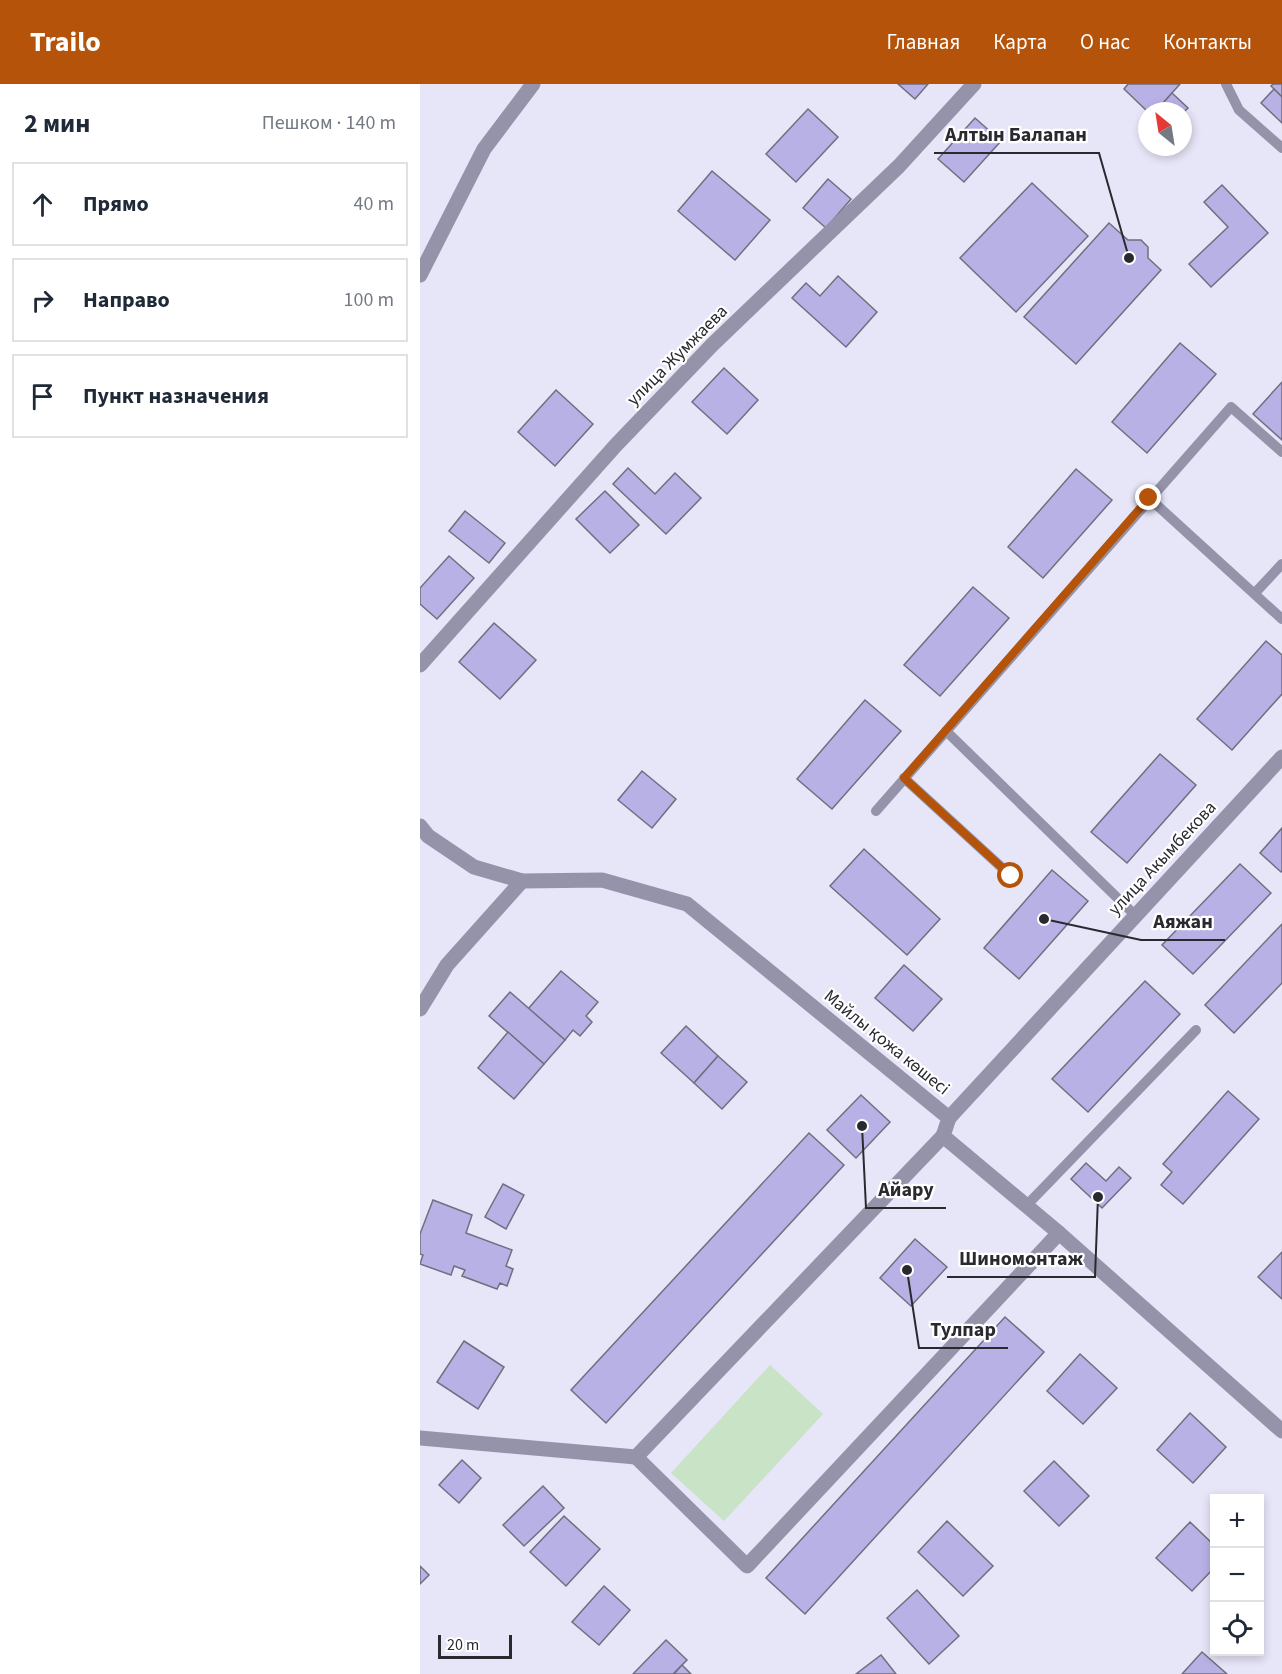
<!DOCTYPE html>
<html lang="ru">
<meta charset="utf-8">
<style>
body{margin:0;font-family:"Source Sans 3",sans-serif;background:#f2f2f3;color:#1f2937}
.controls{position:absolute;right:18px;bottom:18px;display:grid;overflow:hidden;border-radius:0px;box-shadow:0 3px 9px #0003}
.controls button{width:54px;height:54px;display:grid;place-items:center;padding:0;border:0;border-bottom:2px solid #e0e1e3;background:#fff;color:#1f2937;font:30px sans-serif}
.compass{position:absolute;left:718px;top:18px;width:54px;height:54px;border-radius:50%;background:#fff;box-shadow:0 3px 9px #0003;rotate:330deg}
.scale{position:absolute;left:18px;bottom:15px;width:74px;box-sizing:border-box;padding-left:6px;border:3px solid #2a2930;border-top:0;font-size:16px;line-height:21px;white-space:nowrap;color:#2a2930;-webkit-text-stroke:4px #fff;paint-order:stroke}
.stop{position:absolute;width:18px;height:18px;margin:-14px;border:4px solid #b45309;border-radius:50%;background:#fff}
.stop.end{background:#b45309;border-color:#fff;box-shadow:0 2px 6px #0008}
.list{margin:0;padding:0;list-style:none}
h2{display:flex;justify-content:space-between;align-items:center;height:78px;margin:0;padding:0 24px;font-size:26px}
h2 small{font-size:20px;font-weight:400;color:#747a83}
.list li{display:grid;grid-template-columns:39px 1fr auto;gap:18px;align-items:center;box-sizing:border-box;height:84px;margin:0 12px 12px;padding:0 12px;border:2px solid #e0e1e3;border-radius:0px}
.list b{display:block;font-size:22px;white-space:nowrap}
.list em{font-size:20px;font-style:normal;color:#747a83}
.icon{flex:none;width:33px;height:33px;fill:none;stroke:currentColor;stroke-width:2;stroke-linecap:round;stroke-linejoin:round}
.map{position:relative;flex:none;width:862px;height:1590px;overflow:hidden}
header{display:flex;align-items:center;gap:36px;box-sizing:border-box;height:84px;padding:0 30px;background:#b45309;color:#fff}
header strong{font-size:28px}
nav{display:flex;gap:33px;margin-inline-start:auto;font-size:21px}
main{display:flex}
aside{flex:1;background:#fff}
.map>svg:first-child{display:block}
.pitch{fill:#c8e3c6}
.building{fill:#b8b1e6;stroke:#706e7f;stroke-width:1.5}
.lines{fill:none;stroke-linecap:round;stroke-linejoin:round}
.lane{stroke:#9593aa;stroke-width:10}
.street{stroke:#9593aa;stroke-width:15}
.route{stroke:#b45309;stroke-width:8}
.labels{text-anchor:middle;stroke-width:4.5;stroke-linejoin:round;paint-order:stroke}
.street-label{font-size:18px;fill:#2a2930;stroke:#fff}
.leader{fill:none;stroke:#2a2930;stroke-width:2}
.callout-dot{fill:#2a2930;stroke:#fff;stroke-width:2}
.callout-label{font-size:20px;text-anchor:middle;font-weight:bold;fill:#2a2930;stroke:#fff;stroke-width:4.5;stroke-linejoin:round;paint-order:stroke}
</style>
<header>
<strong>Trailo</strong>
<nav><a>Главная</a><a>Карта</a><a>О нас</a><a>Контакты</a></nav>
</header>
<main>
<aside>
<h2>2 мин<small>Пешком · 140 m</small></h2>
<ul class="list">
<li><svg class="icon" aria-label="ahead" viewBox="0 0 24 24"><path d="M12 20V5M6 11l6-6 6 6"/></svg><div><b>Прямо</b></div><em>40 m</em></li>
<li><svg class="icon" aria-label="right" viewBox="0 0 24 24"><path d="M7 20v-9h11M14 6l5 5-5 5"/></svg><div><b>Направо</b></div><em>100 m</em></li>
<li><svg class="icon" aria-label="arrive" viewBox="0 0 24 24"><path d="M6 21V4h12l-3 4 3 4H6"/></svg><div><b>Пункт назначения</b></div></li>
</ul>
</aside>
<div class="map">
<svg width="862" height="1590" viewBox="0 0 862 1590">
<rect width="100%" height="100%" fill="#e7e5f8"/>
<!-- pitch -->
<polygon class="pitch" points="350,1281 403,1330 304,1437 251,1389"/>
<!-- building -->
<g class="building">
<polygon points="478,0 508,0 495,15"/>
<polygon points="708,0 760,0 736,27 727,27 704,5"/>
<polygon points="853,0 862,0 862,13 851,2"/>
<polygon points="854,5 862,13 862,39 841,19"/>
<polygon points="752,9 768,24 763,29 763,27 736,27"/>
<polygon points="388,25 418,53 376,98 346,70"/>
<polygon points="555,34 581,57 544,98 518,75"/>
<polygon points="292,87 350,136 315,176 258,127"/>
<polygon points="408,95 431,115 406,144 383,124"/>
<polygon points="612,99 668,152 596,228 540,174"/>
<polygon points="802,101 848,149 791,203 769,180 808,143 784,118"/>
<polygon points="689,139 708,156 721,156 728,163 728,174 741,186 656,280 604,233"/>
<polygon points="418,192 457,228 426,263 372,214 386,199 400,212"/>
<polygon points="760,259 796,290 727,369 692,338"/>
<polygon points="304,284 338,316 307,350 272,318"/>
<polygon points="862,298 862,356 833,330"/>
<polygon points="136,306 173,340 135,382 98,348"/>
<polygon points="208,384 235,410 255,389 281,414 246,450 193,400"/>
<polygon points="656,385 692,416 623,494 588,463"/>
<polygon points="185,407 219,441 190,469 156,435"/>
<polygon points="45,427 85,459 69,479 29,447"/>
<polygon points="29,472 54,494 17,535 0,520 0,504"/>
<polygon points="553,503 589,534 520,612 484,581"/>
<polygon points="74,539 116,576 80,615 39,578"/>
<polygon points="846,557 862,571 862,610 812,666 777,635"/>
<polygon points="445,616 481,647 412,725 377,695"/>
<polygon points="740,670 776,701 707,779 671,748"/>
<polygon points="222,687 256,715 232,744 198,716"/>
<polygon points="862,744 862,787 861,788 840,769"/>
<polygon points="444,765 520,835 487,871 410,802"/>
<polygon points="820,780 851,809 773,890 742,861"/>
<polygon points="632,786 668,817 599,895 564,864"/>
<polygon points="862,840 862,899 814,949 785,921"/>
<polygon points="484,881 522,915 493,947 455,914"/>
<polygon points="141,887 178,918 166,932 172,938 160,952 153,946 145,956 108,925"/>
<polygon points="725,897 760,930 668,1028 632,995"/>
<polygon points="90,908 145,956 124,980 69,932"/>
<polygon points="266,942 298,972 274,999 241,969"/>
<polygon points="88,948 124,980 94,1015 58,984"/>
<polygon points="298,972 327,998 302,1025 274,999"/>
<polygon points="808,1007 839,1035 763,1120 741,1101 752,1088 743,1080"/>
<polygon points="441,1011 470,1038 436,1074 407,1046"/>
<polygon points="389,1049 424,1081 186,1339 151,1306"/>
<polygon points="666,1079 686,1097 699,1083 711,1094 682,1124 651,1095"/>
<polygon points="83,1100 104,1111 86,1145 65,1133"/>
<polygon points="13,1116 52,1131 46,1149 92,1166 86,1182 93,1185 87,1202 80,1199 77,1205 42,1192 45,1186 34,1182 31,1191 0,1180 3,1171 0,1170 0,1150"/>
<polygon points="495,1155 527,1183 491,1222 460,1194"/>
<polygon points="862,1168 862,1215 838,1193"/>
<polygon points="585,1233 624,1268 385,1530 346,1494"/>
<polygon points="44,1257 84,1283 58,1325 17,1298"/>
<polygon points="660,1270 697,1304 663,1340 627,1307"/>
<polygon points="770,1329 806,1363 773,1399 737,1366"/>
<polygon points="42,1376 61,1394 39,1419 19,1401"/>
<polygon points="634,1377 669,1412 639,1442 604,1407"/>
<polygon points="123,1402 144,1424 104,1462 83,1441"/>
<polygon points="144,1432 180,1465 146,1502 110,1468"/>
<polygon points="527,1437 573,1482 543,1512 498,1468"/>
<polygon points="770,1438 794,1461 794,1484 772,1507 736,1474"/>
<polygon points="0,1482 9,1491 0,1500"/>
<polygon points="184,1502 210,1526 179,1561 152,1538"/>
<polygon points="497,1506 539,1552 509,1580 467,1534"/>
<polygon points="246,1556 267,1576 253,1590 213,1590"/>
<polygon points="782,1568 807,1590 762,1590"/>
<polygon points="461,1571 476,1590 436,1590"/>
<polygon points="262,1581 271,1590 254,1590"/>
</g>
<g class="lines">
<!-- lane -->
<g class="lane">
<polyline points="806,0 819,26 862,64"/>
<polyline points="729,414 862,535"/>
<polyline points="835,509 862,480"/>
<polyline points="526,647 716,832"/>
<polyline points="484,694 591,792"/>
<polyline points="456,727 811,323 862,368"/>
<polyline points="606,1122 776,946"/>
</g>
<!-- street -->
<g class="street">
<polyline points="0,191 64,65 113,0"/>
<polyline points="0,581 196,361 292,261 479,82 554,0"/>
<polyline points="0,742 8,752 54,783 102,797 182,796 267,820 529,1034 523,1052 639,1149 862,1347"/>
<polyline points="0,925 27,881 102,797"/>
<polyline points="529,1034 862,673"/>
<polyline points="0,1354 216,1373 523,1052"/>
<polyline points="216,1373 327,1482 639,1149"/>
</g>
</g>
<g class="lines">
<!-- route -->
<polyline class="route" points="591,792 484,694 729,414"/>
</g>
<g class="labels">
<!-- street labels -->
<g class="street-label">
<text transform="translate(257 271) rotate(-45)" y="6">улица Жумжаева</text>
<text transform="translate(742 774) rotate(-47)" y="6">улица Акымбекова</text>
<text transform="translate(467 958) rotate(39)" y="6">Майлы қожа көшесі</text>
</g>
</g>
<!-- callouts -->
<path class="leader" d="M709 174L679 69H514M624 835L721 856H805M442 1042L446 1124H526M678 1113L675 1193H527M487 1186L499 1264H588"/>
<g class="callout-dot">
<circle cx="709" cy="174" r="6"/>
<circle cx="624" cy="835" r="6"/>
<circle cx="442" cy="1042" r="6"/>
<circle cx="678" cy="1113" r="6"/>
<circle cx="487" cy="1186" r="6"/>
</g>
<g class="callout-label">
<text x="596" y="57">Алтын Балапан</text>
<text x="763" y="844">Аяжан</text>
<text x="486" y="1112">Айару</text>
<text x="601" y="1181">Шиномонтаж</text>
<text x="543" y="1252">Тулпар</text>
</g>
</svg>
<div class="controls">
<button>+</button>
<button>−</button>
<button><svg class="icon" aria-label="locate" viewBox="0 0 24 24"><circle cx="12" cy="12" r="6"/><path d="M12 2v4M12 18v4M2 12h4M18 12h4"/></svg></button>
</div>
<svg class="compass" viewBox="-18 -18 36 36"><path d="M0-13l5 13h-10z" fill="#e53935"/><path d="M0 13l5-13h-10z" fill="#747a83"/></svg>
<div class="scale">20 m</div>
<div class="stop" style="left:591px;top:792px"></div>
<div class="stop end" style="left:729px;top:414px"></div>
</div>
</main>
